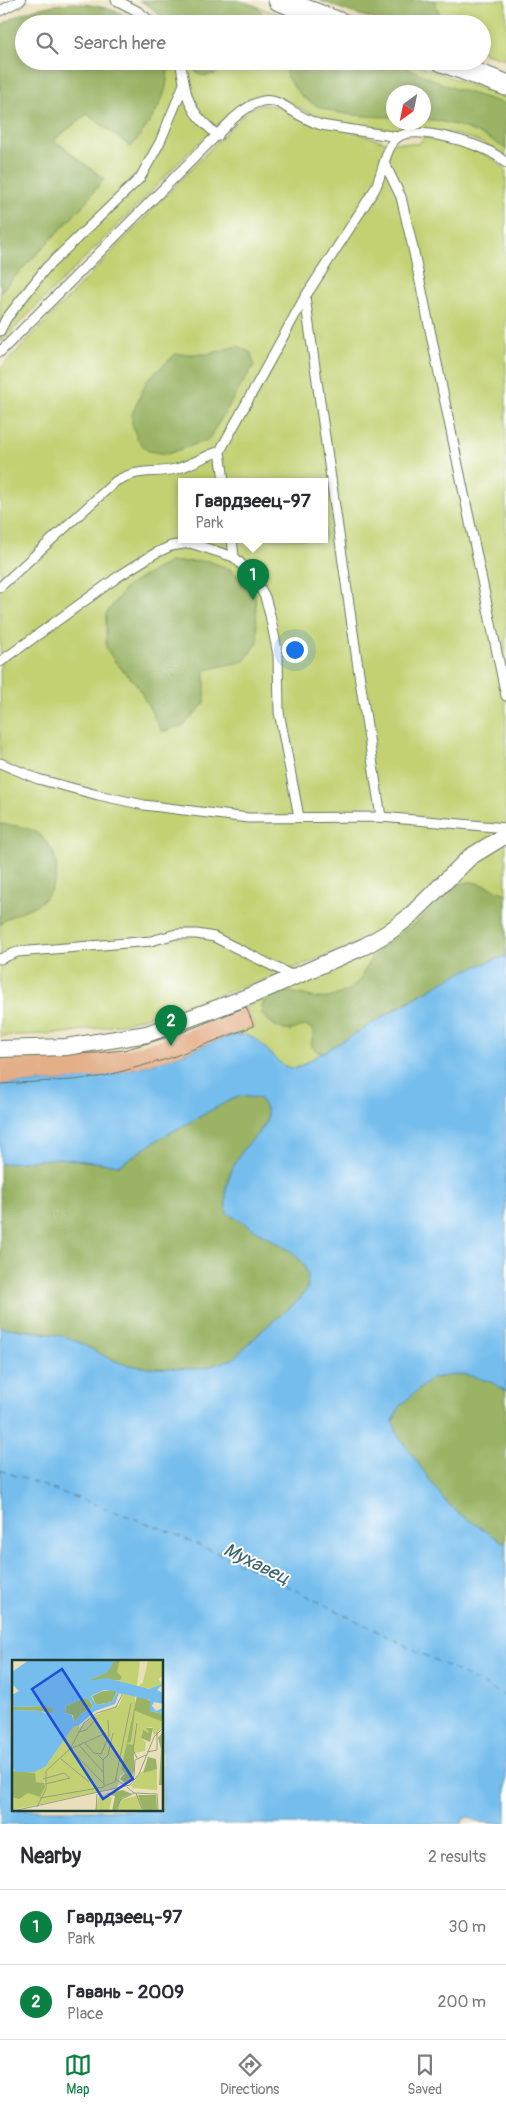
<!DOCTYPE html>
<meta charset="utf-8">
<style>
body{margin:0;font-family:Pangolin,sans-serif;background:#f7f7f7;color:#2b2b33}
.compass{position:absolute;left:386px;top:85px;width:45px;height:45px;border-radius:50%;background:#fff;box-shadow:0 2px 8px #0003;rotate:213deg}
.you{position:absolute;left:294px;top:649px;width:18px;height:18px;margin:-12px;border:4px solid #fff;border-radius:50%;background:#1a73e8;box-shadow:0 0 0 8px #1a73e833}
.badge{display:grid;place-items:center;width:32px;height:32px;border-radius:50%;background:#0b8043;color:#fff;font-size:16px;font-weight:700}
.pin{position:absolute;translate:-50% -41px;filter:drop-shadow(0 1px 2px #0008)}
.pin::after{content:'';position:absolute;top:26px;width:18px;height:15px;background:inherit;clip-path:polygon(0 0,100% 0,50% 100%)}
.popup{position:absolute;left:178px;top:478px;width:150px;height:65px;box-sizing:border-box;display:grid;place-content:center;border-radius:0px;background:#fff;filter:drop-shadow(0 1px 4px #0005);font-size:16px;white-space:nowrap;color:#7c7c81}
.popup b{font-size:19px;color:#2b2b33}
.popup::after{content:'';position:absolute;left:50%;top:100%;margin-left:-10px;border:10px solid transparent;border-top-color:#fff}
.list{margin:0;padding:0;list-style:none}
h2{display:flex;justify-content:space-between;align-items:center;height:65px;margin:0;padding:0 20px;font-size:21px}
h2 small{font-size:16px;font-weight:400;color:#7c7c81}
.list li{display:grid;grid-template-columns:32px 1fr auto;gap:15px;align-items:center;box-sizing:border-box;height:75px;padding:0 20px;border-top:1px solid #e1e1e2}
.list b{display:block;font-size:19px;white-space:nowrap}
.list p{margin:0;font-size:16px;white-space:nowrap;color:#7c7c81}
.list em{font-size:16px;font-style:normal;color:#7c7c81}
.icon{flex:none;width:28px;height:28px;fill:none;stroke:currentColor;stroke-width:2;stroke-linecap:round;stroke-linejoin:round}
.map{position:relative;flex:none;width:506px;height:1824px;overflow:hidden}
.search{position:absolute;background:#fff;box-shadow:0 2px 8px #0003;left:15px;right:15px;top:15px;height:55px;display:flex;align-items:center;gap:12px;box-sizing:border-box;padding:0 18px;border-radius:28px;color:#7c7c81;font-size:19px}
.sheet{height:215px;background:#fff}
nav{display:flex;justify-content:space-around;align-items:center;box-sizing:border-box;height:70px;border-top:1px solid #e1e1e2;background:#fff;font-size:14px;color:#7c7c81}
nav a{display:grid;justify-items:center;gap:2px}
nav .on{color:#0b8043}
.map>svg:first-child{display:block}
.green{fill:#c3d173;stroke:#718754;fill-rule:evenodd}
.forest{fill:#9ab365;stroke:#5c784c}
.water{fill:#75bded;stroke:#4a7d90;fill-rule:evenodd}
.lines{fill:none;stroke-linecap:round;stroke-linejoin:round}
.ferry{stroke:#39636c;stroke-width:1;stroke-dasharray:6 5;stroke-linecap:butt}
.building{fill:#e3af88}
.service-casing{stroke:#667663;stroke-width:11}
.minor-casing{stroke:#667663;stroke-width:18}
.tertiary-casing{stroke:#667663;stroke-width:23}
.service{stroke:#fff;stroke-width:9}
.minor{stroke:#fff;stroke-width:16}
.tertiary{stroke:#fff;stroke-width:21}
.labels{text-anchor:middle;stroke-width:4;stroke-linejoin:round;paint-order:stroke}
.water-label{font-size:19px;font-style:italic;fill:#39636c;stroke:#fff}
.inset-river{fill:none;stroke:#75bded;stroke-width:2.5}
.inset-road{fill:none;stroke:#989e85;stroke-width:1}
.view{fill:#1d4ed8;fill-opacity:0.15;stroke:#1d4ed8;stroke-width:2.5}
.inset-edge{fill:none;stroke:#1f3d34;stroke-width:2.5}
</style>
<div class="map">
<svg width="506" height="1824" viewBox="0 0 506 1824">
<rect width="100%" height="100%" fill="#fff"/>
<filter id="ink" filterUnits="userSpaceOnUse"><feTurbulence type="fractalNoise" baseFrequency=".02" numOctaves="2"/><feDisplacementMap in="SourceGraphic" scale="10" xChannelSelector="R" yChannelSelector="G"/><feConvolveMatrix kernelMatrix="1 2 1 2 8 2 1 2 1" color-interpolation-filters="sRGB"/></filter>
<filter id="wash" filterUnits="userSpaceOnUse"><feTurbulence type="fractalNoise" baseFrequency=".0096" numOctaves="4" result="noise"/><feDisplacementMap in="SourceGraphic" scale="20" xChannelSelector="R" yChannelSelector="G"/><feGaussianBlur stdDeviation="1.12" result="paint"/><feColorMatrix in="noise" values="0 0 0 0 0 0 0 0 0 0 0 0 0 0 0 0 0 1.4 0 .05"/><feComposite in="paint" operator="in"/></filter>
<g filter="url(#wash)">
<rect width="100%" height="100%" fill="#e9dfbb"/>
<!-- green -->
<g class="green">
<polygon points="435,0 506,0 506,59 482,52 482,24 442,24"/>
<polygon points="253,5 307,24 263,24 264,22 258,8"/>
<path d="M 228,61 L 407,61 L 506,98 L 506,158 C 487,140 447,130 421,130 C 409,130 399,131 387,129 C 359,125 328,123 303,110 C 289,103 276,93 260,96 C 236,100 162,180 142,201 C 95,248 47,295 0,343 L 0,292 L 79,210 L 104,179 L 54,140 L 87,114 L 145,129 C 157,110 166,92 168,70 L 193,67 L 196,72 L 215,75 ZM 394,92 L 424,92 L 424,122 L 394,122 Z"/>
<path d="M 259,105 L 270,105 L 385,142 L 419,144 L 424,137 C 453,143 485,148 506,170 L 506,830 L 371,938 L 261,981 L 171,1010 L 117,1025 L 64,1033 L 0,1036 L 0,369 L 240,118 L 250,109 ZM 182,481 L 324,481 L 324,539 L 182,539 Z"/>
<path d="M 506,841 L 506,956 L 488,961 L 444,981 L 297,1068 C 276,1071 267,1042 248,1036 C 241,1033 231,1036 224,1038 L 254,1026 L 246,1007 L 345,959 Z"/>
</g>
<!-- forest -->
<g class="forest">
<polygon points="139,0 238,0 253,5 261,11 264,16 263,24 169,24 149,6"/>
<polygon points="319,0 435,0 442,24 390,24 350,12"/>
<path d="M 73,3 C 96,5 120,9 138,24 L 24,24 L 24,61 L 166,61 C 174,93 149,124 131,147 L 87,114 L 54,140 L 104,179 L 79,210 L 0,292 L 0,26 C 23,10 46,5 73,3 Z"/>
<path d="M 191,61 L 228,61 C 215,75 200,86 191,61 Z"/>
<path d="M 284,61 L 391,61 L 453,88 L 506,104 L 506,149 C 481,132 454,122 424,119 L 424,92 L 394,92 L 393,117 C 358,116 312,117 291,83 C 286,77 284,69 284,61 Z"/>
<polygon points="238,346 251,353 254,365 208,440 167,454 148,451 138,441 132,424 132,414 147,380 176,354 208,354"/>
<polygon points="208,561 230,569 255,592 258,643 244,661 205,670 205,703 184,725 162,732 137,685 116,663 106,648 106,614 127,586 169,562"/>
<path d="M 0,824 C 11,825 24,826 34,831 C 59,846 65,879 43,900 C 31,911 11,912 0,925 Z"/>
<path d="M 473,882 L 485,885 L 506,894 L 506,956 C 440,976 383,1018 324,1053 L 318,1052 L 311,1046 L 313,1033 L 311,1028 C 302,1024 301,1028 292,1030 C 281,1033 268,1021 261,1013 C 266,972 306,1002 328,998 C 335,996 346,992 352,987 C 363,980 365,965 373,956 C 385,941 404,932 419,920 C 430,911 439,897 452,888 C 459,883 464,882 473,882 Z"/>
<path d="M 241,1096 L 259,1098 C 280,1122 253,1135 241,1153 C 236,1161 228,1176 226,1185 C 225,1193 227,1204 227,1212 L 291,1251 L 303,1263 L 308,1276 L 307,1289 L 299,1300 L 265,1328 L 233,1359 L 201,1369 L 148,1368 L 123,1364 L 108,1358 L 80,1343 L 44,1332 L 0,1327 L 0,1164 L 59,1158 L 120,1165 L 157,1140 L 230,1100 Z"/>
<path d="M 455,1374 C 472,1374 493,1380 506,1391 L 506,1544 C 489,1533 470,1523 454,1510 C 433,1492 407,1453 395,1429 L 393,1422 L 398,1409 L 427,1380 Z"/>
</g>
<!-- water -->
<path class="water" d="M 506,956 L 506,1391 L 491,1382 L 464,1374 L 432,1378 L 402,1404 L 395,1415 L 393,1422 L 398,1435 L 444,1500 L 461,1515 L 506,1544 L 506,1824 L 477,1822 L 468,1817 L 463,1819 L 461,1824 L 0,1824 L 0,1327 L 63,1336 L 80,1343 L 108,1358 L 123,1364 L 148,1368 L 201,1369 L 233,1359 L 265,1328 L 299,1300 L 307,1289 L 308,1276 L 303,1263 L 291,1251 L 227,1213 C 223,1192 229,1171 241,1153 C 253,1135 281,1122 259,1098 L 241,1096 L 230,1100 L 157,1140 L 120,1165 L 59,1158 L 0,1164 L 0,1084 C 46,1083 91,1080 136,1068 C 157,1063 177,1056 197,1048 C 211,1043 226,1035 241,1035 C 266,1034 273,1071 297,1068 L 444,981 L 466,970 ZM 14,1662 L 162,1662 L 162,1810 L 14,1810 Z"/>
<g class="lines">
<!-- ferry -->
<polyline class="ferry" points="0,1470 163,1529 262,1573 506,1696"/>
</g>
<g id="blocks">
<!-- building -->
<polygon class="building" points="246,1007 254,1026 167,1059 105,1076 73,1080 0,1084 0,1056 95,1053 124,1050 175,1035"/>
</g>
</g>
<g filter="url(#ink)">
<use href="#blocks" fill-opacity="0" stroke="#667663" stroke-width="1"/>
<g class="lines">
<!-- service casing -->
<g class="service-casing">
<g id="service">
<polyline points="116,0 139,12 154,24"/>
<polyline points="0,11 21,0"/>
<path d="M 180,61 C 184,80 185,99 197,115 C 203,123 211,129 218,136"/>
<polyline points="385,164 401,197 413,248 506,696"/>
<polyline points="305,297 358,667 381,817"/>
<polyline points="0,331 6,319 46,268 140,178 160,142 184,84"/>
<path d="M 0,352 L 234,118 C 276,81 280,112 321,125 L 398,137"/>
<path d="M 224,481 L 220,451 L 305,297 L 375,189 C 382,175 386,145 398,137 C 415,125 477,143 494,154 C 498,156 502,160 506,163"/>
<polyline points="232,539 234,557"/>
<path d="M 0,587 L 116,481 C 138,468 154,474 176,469 C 191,465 205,456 220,451"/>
<polyline points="0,662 119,576 154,554 171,546 190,543 234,557 255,578 265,597 270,615 278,655 279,712 299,817"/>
<polyline points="0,763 38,779 98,795 144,805 248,818 381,817 506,828"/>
<polyline points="0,959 17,952 151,941 176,934 197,934 214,937 293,976"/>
</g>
</g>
<!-- minor casing -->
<g class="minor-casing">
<polyline id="minor" points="0,1049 66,1047 147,1034 250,996 365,946 389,932 409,917 470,857 506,835"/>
</g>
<!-- tertiary casing -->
<g class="tertiary-casing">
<g id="tertiary">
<polyline points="279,0 342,24"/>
<polyline points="442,61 506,85"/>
</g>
</g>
<!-- service -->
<use href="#service" class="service"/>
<!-- minor -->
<use href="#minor" class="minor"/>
<!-- tertiary -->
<use href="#tertiary" class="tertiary"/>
</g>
</g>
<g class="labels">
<!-- water labels -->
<g class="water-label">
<text transform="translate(257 1563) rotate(26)" y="7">Мухавец</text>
</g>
</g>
<!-- overview -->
<g transform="translate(12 1660)">
<rect width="151" height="151" fill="#e9dfbb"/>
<path d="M 103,0 L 128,0 L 125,27 L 104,20 L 88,20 ZM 136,0 L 151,0 L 151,16 L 146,19 L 151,24 L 139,29 L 126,27 L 131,22 ZM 114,32 L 123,35 L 123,45 L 109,109 L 113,113 L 108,116 L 105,128 L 0,150 L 0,108 L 5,112 L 20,112 L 33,107 L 62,66 L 67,65 L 67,68 L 84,55 L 107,45 L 111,35 L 106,34 ZM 123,51 L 151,62 L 151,66 L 142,76 L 140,67 L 134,68 L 137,74 L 130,71 L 129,78 L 134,82 L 133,91 L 123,93 L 115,85 ZM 145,109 L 145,130 L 121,128 L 119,126 L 129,112 ZM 93,134 L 100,138 L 97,151 L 83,151 L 87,136 ZM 126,135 L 131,150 L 105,151 L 109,140 Z" fill="#c3d173"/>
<path d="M 103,0 L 108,0 L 105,12 L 110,17 L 108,20 L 75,21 L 93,13 ZM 91,31 L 105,31 L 100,42 L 84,45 L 80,36 ZM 125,35 L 139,41 L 138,51 L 151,54 L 151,62 L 123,51 L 119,81 L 115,84 L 122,85 L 122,111 L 118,121 L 113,123 L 108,119 L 113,113 L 109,109 ZM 72,38 L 77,39 L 81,47 L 69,54 L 62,63 L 61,55 L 53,53 L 54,46 ZM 35,46 L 42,49 L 40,54 L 29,51 L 0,50 L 0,47 ZM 134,68 L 141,68 L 138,82 L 129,78 L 131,70 L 137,73 ZM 151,72 L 151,125 L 147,125 L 149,89 L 146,78 ZM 136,97 L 144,99 L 145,109 L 131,113 ZM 0,111 L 23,113 L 24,122 L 32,123 L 33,127 L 28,137 L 16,133 L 7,139 L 0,137 ZM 111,130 L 120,134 L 110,138 L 104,151 L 100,151 L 103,136 L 93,134 ZM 126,135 L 144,135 L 145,151 L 127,151 L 131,150 Z" fill="#9ab365"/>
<path d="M 17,0 L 103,0 L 96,12 L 75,21 L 95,18 L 137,29 L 151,24 L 145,30 L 151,33 L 151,44 L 142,42 L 140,46 L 144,51 L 151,48 L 151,54 L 138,51 L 138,40 L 107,33 L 103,44 L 83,51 L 66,66 L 62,66 L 33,107 L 22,112 L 5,112 L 0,108 L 0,50 L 29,51 L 37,55 L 42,50 L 35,46 L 0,47 L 0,35 L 7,31 L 0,24 L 0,12 ZM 92,30 L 105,32 L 100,42 L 84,45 L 79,36 ZM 72,38 L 78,40 L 81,47 L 69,54 L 62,63 L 60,55 L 53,53 L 54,46 Z" fill="#75bded" fill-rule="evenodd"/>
<path class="inset-river" d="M 0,39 L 98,24 L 152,38"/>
<path class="inset-road" d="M 66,72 L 74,70 L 85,58M 72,82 L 82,93 L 89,94 L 97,76 L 96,60M 67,85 L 92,113M 58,89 L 72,63 L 85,53 L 104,47 L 110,35M 58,89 L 92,124M 135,92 L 145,90 L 145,72M 125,98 L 121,90 L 125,63M 49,99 L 77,122M 91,100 L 96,95 L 101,73M 31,119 L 52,113 L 58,118 L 33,124M 103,119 L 111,124 L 118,122 L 122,116 L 123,100 L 134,95M 92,126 L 103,122 L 119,43M 115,127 L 122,133 L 145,134 L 146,151M 124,133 L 130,149M 28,138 L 92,127 L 91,100 L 86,95M 25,147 L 34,129 L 34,111 L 58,89 L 94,73M 1,151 L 118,125 L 127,114 L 142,77 L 152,67M 84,151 L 85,134M 105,151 L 108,140 L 122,133"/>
<path class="view" d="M 50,9 L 121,119 L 91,139 L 20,29 Z"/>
<rect width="151" height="151" class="inset-edge"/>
</g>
</svg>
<svg class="compass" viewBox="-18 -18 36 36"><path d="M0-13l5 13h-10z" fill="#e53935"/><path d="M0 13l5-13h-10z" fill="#7c7c81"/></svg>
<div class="you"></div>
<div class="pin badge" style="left:253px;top:600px">1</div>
<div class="popup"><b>Гвардзеец-97</b>Park</div>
<div class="pin badge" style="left:171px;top:1046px">2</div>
<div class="search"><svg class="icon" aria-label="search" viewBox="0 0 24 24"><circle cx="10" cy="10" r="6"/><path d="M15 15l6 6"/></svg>Search here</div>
</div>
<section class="sheet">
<h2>Nearby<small>2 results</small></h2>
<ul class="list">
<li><span class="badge">1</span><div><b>Гвардзеец-97</b><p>Park</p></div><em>30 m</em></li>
<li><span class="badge">2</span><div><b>Гавань - 2009</b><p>Place</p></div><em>200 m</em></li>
</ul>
</section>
<nav>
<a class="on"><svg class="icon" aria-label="map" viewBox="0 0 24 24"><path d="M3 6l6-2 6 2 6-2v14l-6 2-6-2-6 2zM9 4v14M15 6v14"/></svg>Map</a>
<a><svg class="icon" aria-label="directions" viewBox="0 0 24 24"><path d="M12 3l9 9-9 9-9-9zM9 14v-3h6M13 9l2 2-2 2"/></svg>Directions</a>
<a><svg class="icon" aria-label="saved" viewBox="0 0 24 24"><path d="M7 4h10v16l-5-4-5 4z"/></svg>Saved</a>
</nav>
